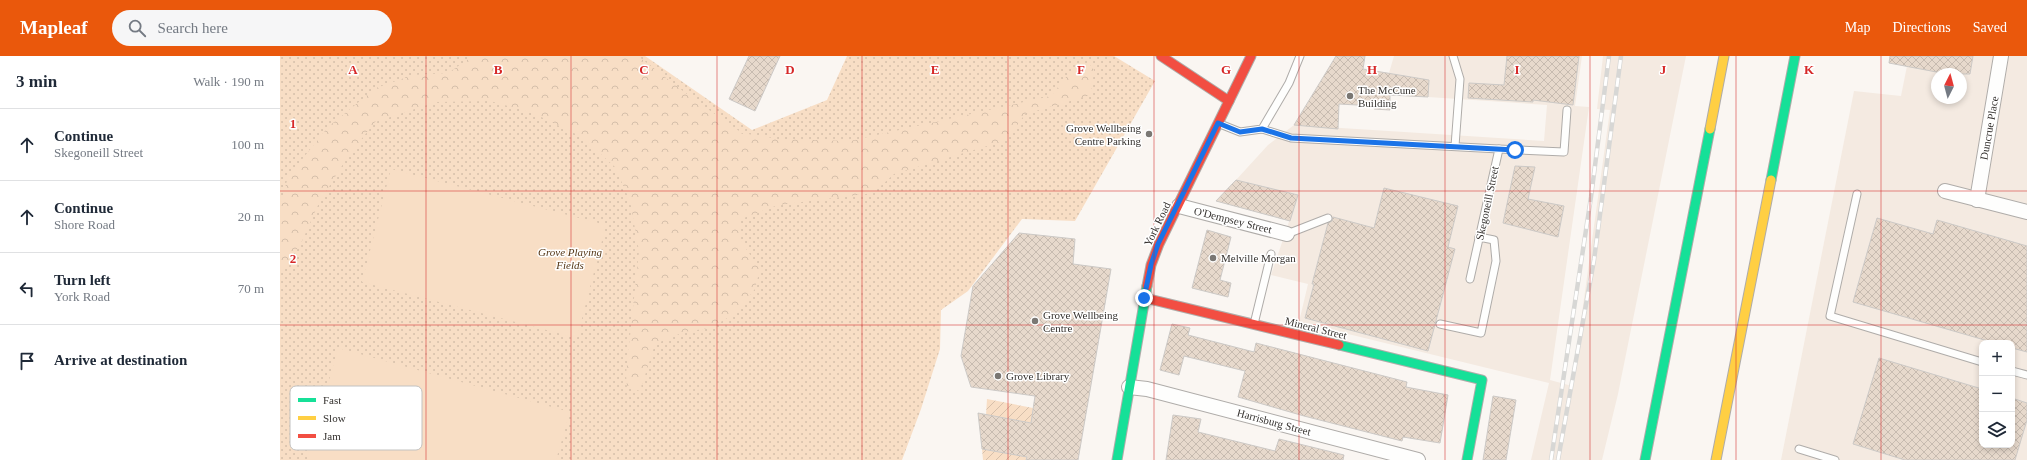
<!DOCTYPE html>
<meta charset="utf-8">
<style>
body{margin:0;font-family:"Times New Roman",serif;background:#f6f6f7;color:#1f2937}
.controls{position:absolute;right:12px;bottom:12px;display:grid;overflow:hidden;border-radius:8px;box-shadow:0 2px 6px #0003}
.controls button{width:36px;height:36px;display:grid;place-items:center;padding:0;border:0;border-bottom:1px solid #e0e1e3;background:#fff;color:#1f2937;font:20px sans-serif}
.compass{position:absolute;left:1651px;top:12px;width:36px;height:36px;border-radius:50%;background:#fff;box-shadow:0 2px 6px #0003;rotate:6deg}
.stop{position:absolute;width:12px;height:12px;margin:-9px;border:3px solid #1a73e8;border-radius:50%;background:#fff}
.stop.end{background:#1a73e8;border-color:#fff;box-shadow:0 1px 4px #0008}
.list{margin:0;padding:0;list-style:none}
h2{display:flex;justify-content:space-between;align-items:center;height:52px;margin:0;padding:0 16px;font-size:17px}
h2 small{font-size:13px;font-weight:400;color:#747a83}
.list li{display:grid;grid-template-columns:26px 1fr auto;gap:12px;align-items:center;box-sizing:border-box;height:72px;padding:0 16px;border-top:1px solid #e0e1e3}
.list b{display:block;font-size:15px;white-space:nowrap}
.list p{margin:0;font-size:13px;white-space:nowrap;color:#747a83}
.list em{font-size:13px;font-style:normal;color:#747a83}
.icon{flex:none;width:22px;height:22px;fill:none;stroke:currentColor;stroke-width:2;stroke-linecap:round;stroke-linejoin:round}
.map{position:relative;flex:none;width:1747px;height:404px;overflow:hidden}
header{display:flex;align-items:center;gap:24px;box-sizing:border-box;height:56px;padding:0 20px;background:#ea580c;color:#fff}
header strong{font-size:19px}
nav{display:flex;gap:22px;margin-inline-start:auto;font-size:14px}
.search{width:280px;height:36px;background:#f6f6f7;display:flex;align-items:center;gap:10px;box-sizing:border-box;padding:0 14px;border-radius:22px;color:#747a83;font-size:15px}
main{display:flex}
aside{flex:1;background:#fff}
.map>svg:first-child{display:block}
.built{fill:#f4eae1;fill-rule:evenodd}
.grass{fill:url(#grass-dots)}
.forest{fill:url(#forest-crowns)}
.garden{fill:url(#garden-furrows)}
.pitch{fill:#f8dec5}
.building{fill:url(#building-cross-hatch);stroke:#ccc9c6}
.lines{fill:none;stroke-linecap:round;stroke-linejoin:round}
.lane-casing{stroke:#afaca9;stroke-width:9}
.street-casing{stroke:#afaca9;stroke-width:16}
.fast-casing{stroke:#afaca9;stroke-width:11}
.slow-casing{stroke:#afaca9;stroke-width:11}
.jam-casing{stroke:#afaca9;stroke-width:11}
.lane{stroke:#fefefd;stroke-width:7}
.street{stroke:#fefefd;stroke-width:14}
.fast{stroke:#16e098;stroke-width:9}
.slow{stroke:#ffcf43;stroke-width:9}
.jam{stroke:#f24e42;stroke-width:9}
.rail-casing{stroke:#d7d7d5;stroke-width:4.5}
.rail{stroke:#fff;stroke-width:3;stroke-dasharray:9;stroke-linecap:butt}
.route{stroke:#1a73e8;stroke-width:5}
.grid{fill:none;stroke:#d62828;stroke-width:1;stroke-opacity:0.55}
.poi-dot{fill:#7a7773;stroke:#fff;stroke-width:1.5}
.labels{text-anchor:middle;stroke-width:3;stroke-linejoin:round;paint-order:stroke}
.poi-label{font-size:11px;fill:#35322f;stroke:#fff;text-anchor:start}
.street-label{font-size:11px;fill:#35322f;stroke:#fff}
.park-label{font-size:11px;font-style:italic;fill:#543616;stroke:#fff}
.key{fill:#fff;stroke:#c2c2c1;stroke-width:1}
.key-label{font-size:11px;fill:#35322f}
.grid-label{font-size:13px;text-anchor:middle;font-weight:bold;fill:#d62828;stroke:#fff;stroke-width:3;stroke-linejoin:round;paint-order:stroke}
</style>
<header>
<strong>Mapleaf</strong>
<div class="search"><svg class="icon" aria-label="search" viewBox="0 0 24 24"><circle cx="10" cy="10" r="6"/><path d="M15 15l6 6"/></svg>Search here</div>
<nav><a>Map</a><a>Directions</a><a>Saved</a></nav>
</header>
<main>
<aside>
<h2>3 min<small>Walk · 190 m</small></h2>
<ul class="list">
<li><svg class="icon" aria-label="ahead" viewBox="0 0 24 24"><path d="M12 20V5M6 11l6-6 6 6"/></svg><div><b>Continue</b><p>Skegoneill Street</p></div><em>100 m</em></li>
<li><svg class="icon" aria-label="ahead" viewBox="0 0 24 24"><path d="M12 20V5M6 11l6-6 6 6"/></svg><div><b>Continue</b><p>Shore Road</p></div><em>20 m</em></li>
<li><svg class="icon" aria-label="left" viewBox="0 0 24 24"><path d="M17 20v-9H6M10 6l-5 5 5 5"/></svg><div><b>Turn left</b><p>York Road</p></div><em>70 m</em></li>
<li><svg class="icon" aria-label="arrive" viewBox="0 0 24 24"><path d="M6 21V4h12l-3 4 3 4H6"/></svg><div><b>Arrive at destination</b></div></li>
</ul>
</aside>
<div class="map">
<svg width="1747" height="404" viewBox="0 0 1747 404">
<defs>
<pattern id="grass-dots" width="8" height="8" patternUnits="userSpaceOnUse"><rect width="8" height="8" fill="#f8dec5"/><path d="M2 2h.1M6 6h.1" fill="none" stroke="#d5bfaa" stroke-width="1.8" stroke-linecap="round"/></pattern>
<pattern id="forest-crowns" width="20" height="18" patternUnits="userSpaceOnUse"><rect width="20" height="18" fill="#f8dec5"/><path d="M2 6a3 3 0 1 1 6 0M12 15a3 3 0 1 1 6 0" fill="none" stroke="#d5bfaa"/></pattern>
<pattern id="garden-furrows" width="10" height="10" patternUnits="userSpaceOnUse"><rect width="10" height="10" fill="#f8dec5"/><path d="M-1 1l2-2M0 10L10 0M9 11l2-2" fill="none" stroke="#d5bfaa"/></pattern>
<pattern id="building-cross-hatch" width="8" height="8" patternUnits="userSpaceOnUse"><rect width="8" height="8" fill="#e7d9cc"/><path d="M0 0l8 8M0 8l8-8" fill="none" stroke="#c7bbb0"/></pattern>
</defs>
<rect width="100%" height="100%" fill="#faf6f2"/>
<!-- built -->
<g class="built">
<polygon points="1114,0 1302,0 1295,50 1309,51 1270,324 1292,330 1330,54 1317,53 1323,0 1406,0 1338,338 1322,404 1251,404 1269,327 1019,266 1028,228 991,219 1018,139 956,124 988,89 1014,69 1264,85 1267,49 1148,41 1149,24 1109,17"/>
<path d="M 1629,0 L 1747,0 L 1747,404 L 1501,404 L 1574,35 L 1621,40 ZM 1657,18 L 1681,18 L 1681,42 L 1657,42 ZM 1702,287 L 1732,287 L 1732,389 L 1702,389 Z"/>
</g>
<!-- grass -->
<polygon class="grass" points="0,0 365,0 472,74 547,44 567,0 834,0 875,25 795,165 742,163 688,235 661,254 660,293 641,353 622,404 0,404"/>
<!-- forest -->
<polygon class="forest" points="193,0 358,0 412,42 462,77 498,83 570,85 771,40 787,20 808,6 814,14 811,39 745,58 727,84 614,118 593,137 498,149 461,163 460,184 480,213 475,233 456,257 430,272 404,276 375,288 360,335 347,331 346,318 359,195 350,145 335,111 302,81 253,57 210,45 156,46 95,66 68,100 39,147 22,185 0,219 0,149 8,121 48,71 96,32 133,19 168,17"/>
<!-- garden -->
<g class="garden">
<polygon points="707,343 753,352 751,367 706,359"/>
<polygon points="702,393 747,401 746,404 703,404"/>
</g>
<!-- pitch -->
<g class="pitch">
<polygon points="111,113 326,169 297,282 82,226"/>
<polygon points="58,292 290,356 276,404 27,404"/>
</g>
<!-- building -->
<g class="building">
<polygon points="469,0 500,0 475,55 449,43"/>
<polygon points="1056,0 1085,0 1083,13 1149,24 1148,41 1110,39 1110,54 1094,53 1095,50 1059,48 1058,73 1014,69"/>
<polygon points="1227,0 1299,0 1293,49 1253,44 1253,46 1188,42 1189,27 1224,29"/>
<polygon points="1610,0 1693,0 1690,18 1667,18 1609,7"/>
<polygon points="1235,110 1255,111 1248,143 1284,150 1278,181 1223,167"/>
<polygon points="956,124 1018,139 1010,165 936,145"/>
<polygon points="1104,132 1178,150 1168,191 1175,193 1148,295 1025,262 1034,228 1032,228 1048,167 1052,165 1053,161 1094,172"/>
<polygon points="1597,162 1653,178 1657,164 1747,190 1747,296 1732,292 1732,287 1715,287 1573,246"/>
<polygon points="927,174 951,181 940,224 951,227 948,241 912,232"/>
<polygon points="739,177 795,183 793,208 831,213 798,404 746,404 747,401 702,393 698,357 751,367 755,340 691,331 681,300 693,230"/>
<polygon points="892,268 910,272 908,279 974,296 976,287 1127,326 1126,331 1168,339 1160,387 1123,381 1122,385 1024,360 958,341 965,315 904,300 899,319 880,314"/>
<polygon points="1599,302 1702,333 1702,389 1732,389 1732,342 1747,347 1747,364 1735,404 1625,404 1573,388"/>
<polygon points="1213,340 1236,344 1226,404 1203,404"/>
<polygon points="893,359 921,363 918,376 995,395 999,383 1064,399 1063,404 886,404"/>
</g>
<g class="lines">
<!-- lane casing -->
<g class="lane-casing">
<g id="lane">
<polyline points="1173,0 1180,23 1175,90"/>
<polyline points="940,68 960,76 982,73 1009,27 1020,0"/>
<polyline points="982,73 1011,82 1219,93 1190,223"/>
<polyline points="1219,93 1284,96 1287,54"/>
<polyline points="1577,138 1550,260 1702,306"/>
<polyline points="1007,178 1048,162"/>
<polyline points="974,268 991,198"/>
<polyline points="1160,268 1201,277 1216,205 1214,184 1199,181"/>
<polyline points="1732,315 1747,319"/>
<polyline points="1519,393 1555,404"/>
</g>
</g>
<!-- street casing -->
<g class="street-casing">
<g id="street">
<polyline points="1665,135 1747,156"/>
<polyline points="1697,144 1721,0"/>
<polyline points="899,150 1007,178"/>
<polyline points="849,331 867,333 1138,404"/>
</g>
</g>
<!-- fast casing -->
<g class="fast-casing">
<g id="fast">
<polyline points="1491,124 1515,0"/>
<polyline points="1059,289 1202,324 1187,404"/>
<polyline points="837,404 867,230"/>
<polyline points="1365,404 1430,73"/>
</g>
</g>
<!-- slow casing -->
<g class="slow-casing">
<g id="slow">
<polyline points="1430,73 1444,0"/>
<polyline points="1436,404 1491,124"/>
</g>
</g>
<!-- jam casing -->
<g class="jam-casing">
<g id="jam">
<polyline points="881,0 949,45"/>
<polyline points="867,230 871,209 879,188 971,0"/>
<polyline points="865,242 1059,289"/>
</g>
</g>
<!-- lane -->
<use href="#lane" class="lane"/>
<!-- street -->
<use href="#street" class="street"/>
<!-- fast -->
<use href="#fast" class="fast"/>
<!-- slow -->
<use href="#slow" class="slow"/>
<!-- jam -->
<use href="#jam" class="jam"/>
<!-- rail casing -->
<g class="rail-casing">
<g id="rail">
<polyline points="1271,404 1311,141 1329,0"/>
<polyline points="1278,404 1314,204 1341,0"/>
</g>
</g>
<!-- rail -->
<use href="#rail" class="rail"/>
</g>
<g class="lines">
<!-- route -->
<polyline class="route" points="864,242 871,209 878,188 938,67 960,76 982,73 1011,82 1235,94"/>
</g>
<!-- grid -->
<path class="grid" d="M 146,0 L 146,404M 291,0 L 291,404M 437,0 L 437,404M 582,0 L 582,404M 728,0 L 728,404M 874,0 L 874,404M 1019,0 L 1019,404M 1165,0 L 1165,404M 1310,0 L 1310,404M 1456,0 L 1456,404M 1601,0 L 1601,404M 0,135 L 1747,135M 0,269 L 1747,269"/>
<!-- markers -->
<g class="poi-dot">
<circle cx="1070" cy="40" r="4"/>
<circle cx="869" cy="78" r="4"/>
<circle cx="933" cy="202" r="4"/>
<circle cx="755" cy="265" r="4"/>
<circle cx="718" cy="320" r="4"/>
</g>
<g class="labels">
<!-- poi labels -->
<g class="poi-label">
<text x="1078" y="38">The McCune<tspan x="1078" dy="13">Building</tspan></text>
<text x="861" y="76" text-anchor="end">Grove Wellbeing<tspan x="861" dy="13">Centre Parking</tspan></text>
<text x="941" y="206">Melville Morgan</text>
<text x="763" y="263">Grove Wellbeing<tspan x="763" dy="13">Centre</tspan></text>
<text x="726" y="324">Grove Library</text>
</g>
<!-- street labels -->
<g class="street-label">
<text transform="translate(1709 72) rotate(-80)" y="4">Duncrue Place</text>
<text transform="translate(1207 147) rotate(-78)" y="4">Skegoneill Street</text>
<text transform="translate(953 164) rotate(14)" y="4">O'Dempsey Street</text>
<text transform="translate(877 168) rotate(-64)" y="4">York Road</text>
<text transform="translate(1036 272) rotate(14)" y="4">Mineral Street</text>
<text transform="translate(994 366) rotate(15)" y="4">Harrisburg Street</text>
</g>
<!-- park labels -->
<g class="park-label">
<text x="290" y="200">Grove Playing<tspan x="290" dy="13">Fields</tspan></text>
</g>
</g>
<!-- legend -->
<rect x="10" y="330" width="132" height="64" rx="6" class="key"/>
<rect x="18" y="342" width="18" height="4" fill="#16e098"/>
<rect x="18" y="360" width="18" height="4" fill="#ffcf43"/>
<rect x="18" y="378" width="18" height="4" fill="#f24e42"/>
<g class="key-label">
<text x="43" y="348">Fast</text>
<text x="43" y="366">Slow</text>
<text x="43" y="384">Jam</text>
</g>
<g class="grid-label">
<text x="73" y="18">A</text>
<text x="218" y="18">B</text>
<text x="364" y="18">C</text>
<text x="510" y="18">D</text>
<text x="655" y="18">E</text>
<text x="801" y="18">F</text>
<text x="946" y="18">G</text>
<text x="1092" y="18">H</text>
<text x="1237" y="18">I</text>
<text x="1383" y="18">J</text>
<text x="1529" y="18">K</text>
<text x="13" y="72">1</text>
<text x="13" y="207">2</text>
</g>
</svg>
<div class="controls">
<button>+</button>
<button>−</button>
<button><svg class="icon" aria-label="layers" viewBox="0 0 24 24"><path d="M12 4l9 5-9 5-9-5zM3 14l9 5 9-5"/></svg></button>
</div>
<svg class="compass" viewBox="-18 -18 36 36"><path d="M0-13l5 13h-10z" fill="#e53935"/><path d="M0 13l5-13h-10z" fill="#747a83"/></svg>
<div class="stop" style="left:1235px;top:94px"></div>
<div class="stop end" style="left:864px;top:242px"></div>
</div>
</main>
